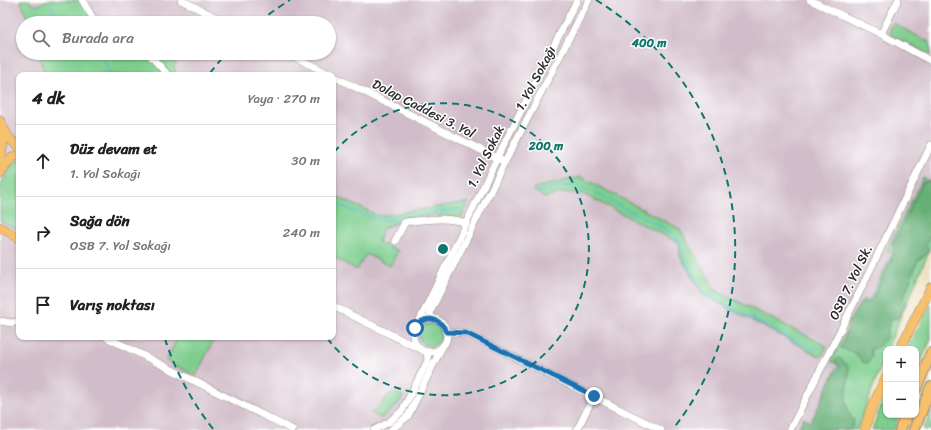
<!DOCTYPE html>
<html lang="tr">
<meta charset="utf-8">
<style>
body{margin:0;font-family:Sriracha,sans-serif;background:#f2f2f2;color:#202124}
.controls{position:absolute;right:12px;bottom:12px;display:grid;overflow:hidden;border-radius:8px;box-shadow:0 1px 3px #0004}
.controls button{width:36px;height:36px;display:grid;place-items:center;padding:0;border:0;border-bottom:1px solid #e0e0e0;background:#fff;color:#202124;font:20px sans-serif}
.stop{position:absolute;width:12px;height:12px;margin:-9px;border:3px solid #1f6fb2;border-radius:50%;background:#fff}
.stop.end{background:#1f6fb2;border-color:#fff;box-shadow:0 1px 4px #0008}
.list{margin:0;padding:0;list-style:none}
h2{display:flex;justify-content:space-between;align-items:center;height:52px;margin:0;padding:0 16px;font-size:17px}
h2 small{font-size:13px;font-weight:400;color:#757577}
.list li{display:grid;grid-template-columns:26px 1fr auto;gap:12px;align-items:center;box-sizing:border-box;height:72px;padding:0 16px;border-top:1px solid #e0e0e0}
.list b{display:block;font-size:15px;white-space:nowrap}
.list p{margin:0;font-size:13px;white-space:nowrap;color:#757577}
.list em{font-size:13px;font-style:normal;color:#757577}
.icon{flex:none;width:22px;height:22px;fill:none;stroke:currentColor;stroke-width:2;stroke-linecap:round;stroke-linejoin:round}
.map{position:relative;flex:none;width:931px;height:430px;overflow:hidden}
.search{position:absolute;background:#fff;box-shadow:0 1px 3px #0004;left:16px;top:16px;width:320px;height:44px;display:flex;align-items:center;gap:10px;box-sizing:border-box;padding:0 14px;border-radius:22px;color:#757577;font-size:15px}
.panel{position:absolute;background:#fff;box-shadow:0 1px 3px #0004;left:16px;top:72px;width:320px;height:268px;border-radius:8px}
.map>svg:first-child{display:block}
.industrial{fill:#d1bdc9;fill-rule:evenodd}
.green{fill:#7dcd8d;stroke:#547c5c}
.forest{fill:#66b078;stroke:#486e52}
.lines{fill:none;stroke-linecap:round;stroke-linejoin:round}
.stream{stroke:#51bbcd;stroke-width:1.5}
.minor-casing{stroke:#8c8676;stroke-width:8}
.major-casing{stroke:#8c8676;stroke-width:10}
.highway-casing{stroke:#8c8676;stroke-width:12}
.minor{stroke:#fff;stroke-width:7}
.major{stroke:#f7c06c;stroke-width:9}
.highway{stroke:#f7c06c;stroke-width:10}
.route{stroke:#1f6fb2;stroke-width:5}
.ring{fill:none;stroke:#0f766e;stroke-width:2;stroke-dasharray:7 5}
.labels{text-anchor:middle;stroke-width:3;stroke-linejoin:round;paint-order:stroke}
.street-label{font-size:13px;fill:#2b2b2b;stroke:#fff}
.centre{fill:#0f766e;stroke:#fff;stroke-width:2}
.ring-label{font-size:12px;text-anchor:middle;font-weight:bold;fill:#0f766e;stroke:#fff;stroke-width:3;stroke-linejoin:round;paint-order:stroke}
</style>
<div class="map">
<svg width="931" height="430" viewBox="0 0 931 430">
<rect width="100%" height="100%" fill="#fff"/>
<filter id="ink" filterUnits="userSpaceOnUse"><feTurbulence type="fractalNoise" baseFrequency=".025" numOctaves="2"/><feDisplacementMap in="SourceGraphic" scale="8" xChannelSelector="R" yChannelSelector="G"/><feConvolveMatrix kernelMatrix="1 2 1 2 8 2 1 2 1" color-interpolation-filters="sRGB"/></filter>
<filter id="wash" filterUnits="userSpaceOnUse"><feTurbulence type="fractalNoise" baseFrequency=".012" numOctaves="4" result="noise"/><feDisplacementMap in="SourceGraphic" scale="16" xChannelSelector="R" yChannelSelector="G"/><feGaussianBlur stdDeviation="0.9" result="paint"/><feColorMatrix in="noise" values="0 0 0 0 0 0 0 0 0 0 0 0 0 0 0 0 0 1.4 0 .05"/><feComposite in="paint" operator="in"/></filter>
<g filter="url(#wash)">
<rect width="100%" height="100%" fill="#ede1c1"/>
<!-- industrial -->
<path class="industrial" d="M 0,0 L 931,0 L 931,247 L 887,349 L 886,349 L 886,352 L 857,430 L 0,430 ZM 23,23 L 329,23 L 329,53 L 23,53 ZM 19,75 L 333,75 L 333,337 L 19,337 Z"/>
<!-- green -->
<g class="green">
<polygon points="21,0 30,0 31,4 38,5 47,0 82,0 97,23 28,23"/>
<polygon points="893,23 931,43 931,55 891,35 890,31"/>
<polygon points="38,53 158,53 176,62 174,66 176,74 179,75 45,75"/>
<polygon points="19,159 19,230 0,221 0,186 14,161"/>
<polygon points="581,177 680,229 715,290 827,346 821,357 703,295 680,256 679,243 581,193 560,193 544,198 533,190 534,188"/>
<polygon points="923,178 931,181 931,247 887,349 886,349 886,352 857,430 797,430 803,418 811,422 838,365 831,361 863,299 869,301 893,253 887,250"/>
<polygon points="333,195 379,216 469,202 461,218 435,215 410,217 383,228 378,242 398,251 390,266 366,254 357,270 333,257"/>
<polygon points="931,304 931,339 916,373 916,349 907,349"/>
<circle cx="430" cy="335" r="11"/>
<polygon points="178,337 215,337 196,376 166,361"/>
<path d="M 391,392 L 403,396 C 398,406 390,412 381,418 L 371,413 L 379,407 Z"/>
<polygon points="886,393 886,415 899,415 894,430 872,430"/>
<polygon points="931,410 931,430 923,430"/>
</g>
<!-- forest -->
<g class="forest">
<path d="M 931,181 L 931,233 L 926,244 L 929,250 L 927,254 L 918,260 L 903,299 L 906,303 L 898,318 L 891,319 C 885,336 889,343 870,350 L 872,355 L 868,363 L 862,362 L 855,353 L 841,348 L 846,335 L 848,323 L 860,303 L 867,302 L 872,300 L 894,255 L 893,244 L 923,182 Z"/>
<path d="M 838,357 L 849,367 C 850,383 840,407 854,420 L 851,430 L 800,430 L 803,418 L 811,422 L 832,378 L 840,367 L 835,360 Z"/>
</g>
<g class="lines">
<!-- stream -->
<g class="stream">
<polyline points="51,6 61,23"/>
<polyline points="95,53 102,58 112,75"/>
<path d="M 537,192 C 548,189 558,185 570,186 C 591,187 609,201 627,210 C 646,219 668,228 682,243 L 682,256 L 704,293 L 804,346 L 818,349"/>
<polyline points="333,203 378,220 460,209"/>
</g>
</g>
</g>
<g filter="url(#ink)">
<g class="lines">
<!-- minor casing -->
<g class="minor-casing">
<g id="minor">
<polyline points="82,0 96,23"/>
<polyline points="181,0 227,23"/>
<polyline points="810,0 881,34 931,61"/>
<polyline points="881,34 898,0"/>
<polyline points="148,53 168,75"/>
<polyline points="287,53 331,75"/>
<polyline points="333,76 501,160"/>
<path d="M 395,241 L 405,222 C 425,220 446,216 466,223"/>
<polyline points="333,306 416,347 418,347"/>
<polyline points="430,318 431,310 505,162 589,0"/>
<circle cx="430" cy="335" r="17"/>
<polyline points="0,321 12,323 19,321"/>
<polyline points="418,324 497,158 577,0"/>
<polyline points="446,332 466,333 661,430"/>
<polyline points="106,337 293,430"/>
<polyline points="374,430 389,422 402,411 422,372 428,360 427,352"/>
<polyline points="391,430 408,416 442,347"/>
<polyline points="577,430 594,396"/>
<polyline points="790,430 861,289 931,145"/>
</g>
</g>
<!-- major casing -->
<g class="major-casing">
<g id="major">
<path d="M 0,121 C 5,134 3,148 0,162"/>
<polyline points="3,128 10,139 19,147"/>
<polyline points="0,173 13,157 19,155"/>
<polyline points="0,227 19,238"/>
<polyline points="900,349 931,287"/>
<polyline points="865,430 869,414 886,377"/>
</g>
</g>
<!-- highway casing -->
<g class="highway-casing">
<g id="highway">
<polyline points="916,389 931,353"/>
<polyline points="900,430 906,415"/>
<polyline points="914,430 931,387"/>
</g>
</g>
<!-- minor -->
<use href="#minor" class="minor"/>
<!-- major -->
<use href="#major" class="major"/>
<!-- highway -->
<use href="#highway" class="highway"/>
</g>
</g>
<g class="lines" filter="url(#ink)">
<!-- route -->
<path class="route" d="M 415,328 C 424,314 441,317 446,332 L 466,333 L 594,396"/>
</g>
<!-- distance rings -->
<g class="ring">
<path d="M334 152A146 146 0 1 1 327 338"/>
<path d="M213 429A292 292 0 0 1 165 339M210 73A292 292 0 0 1 226 54M259 22A292 292 0 0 1 290 0M596 0A292 292 0 0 1 673 429"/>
</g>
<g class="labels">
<!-- street labels -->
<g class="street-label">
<text transform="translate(535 78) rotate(-62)" y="5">1. Yol Sokağı</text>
<text transform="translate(424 108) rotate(27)" y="5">Dolap Caddesi 3. Yol</text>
<text transform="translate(485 156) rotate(-64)" y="5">1. Yol Sokak</text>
<text transform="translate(850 282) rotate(-64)" y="5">OSB 7. Yol Sk.</text>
</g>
</g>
<circle cx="443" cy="249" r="6" class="centre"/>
<g class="ring-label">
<text x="649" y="47">400 m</text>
<text x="546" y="150">200 m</text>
</g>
</svg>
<div class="controls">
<button>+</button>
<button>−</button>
</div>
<div class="stop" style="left:415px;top:328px"></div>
<div class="stop end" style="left:594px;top:396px"></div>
<div class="search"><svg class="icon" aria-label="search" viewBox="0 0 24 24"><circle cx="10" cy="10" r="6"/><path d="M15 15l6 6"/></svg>Burada ara</div>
<section class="panel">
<h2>4 dk<small>Yaya · 270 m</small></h2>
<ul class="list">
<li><svg class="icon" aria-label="ahead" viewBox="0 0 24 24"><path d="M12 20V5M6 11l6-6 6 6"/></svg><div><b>Düz devam et</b><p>1. Yol Sokağı</p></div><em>30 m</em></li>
<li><svg class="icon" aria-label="right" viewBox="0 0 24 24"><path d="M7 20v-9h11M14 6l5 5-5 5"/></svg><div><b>Sağa dön</b><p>OSB 7. Yol Sokağı</p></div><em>240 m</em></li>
<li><svg class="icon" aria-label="arrive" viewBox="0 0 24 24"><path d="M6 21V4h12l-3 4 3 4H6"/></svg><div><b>Varış noktası</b></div></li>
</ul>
</section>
</div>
